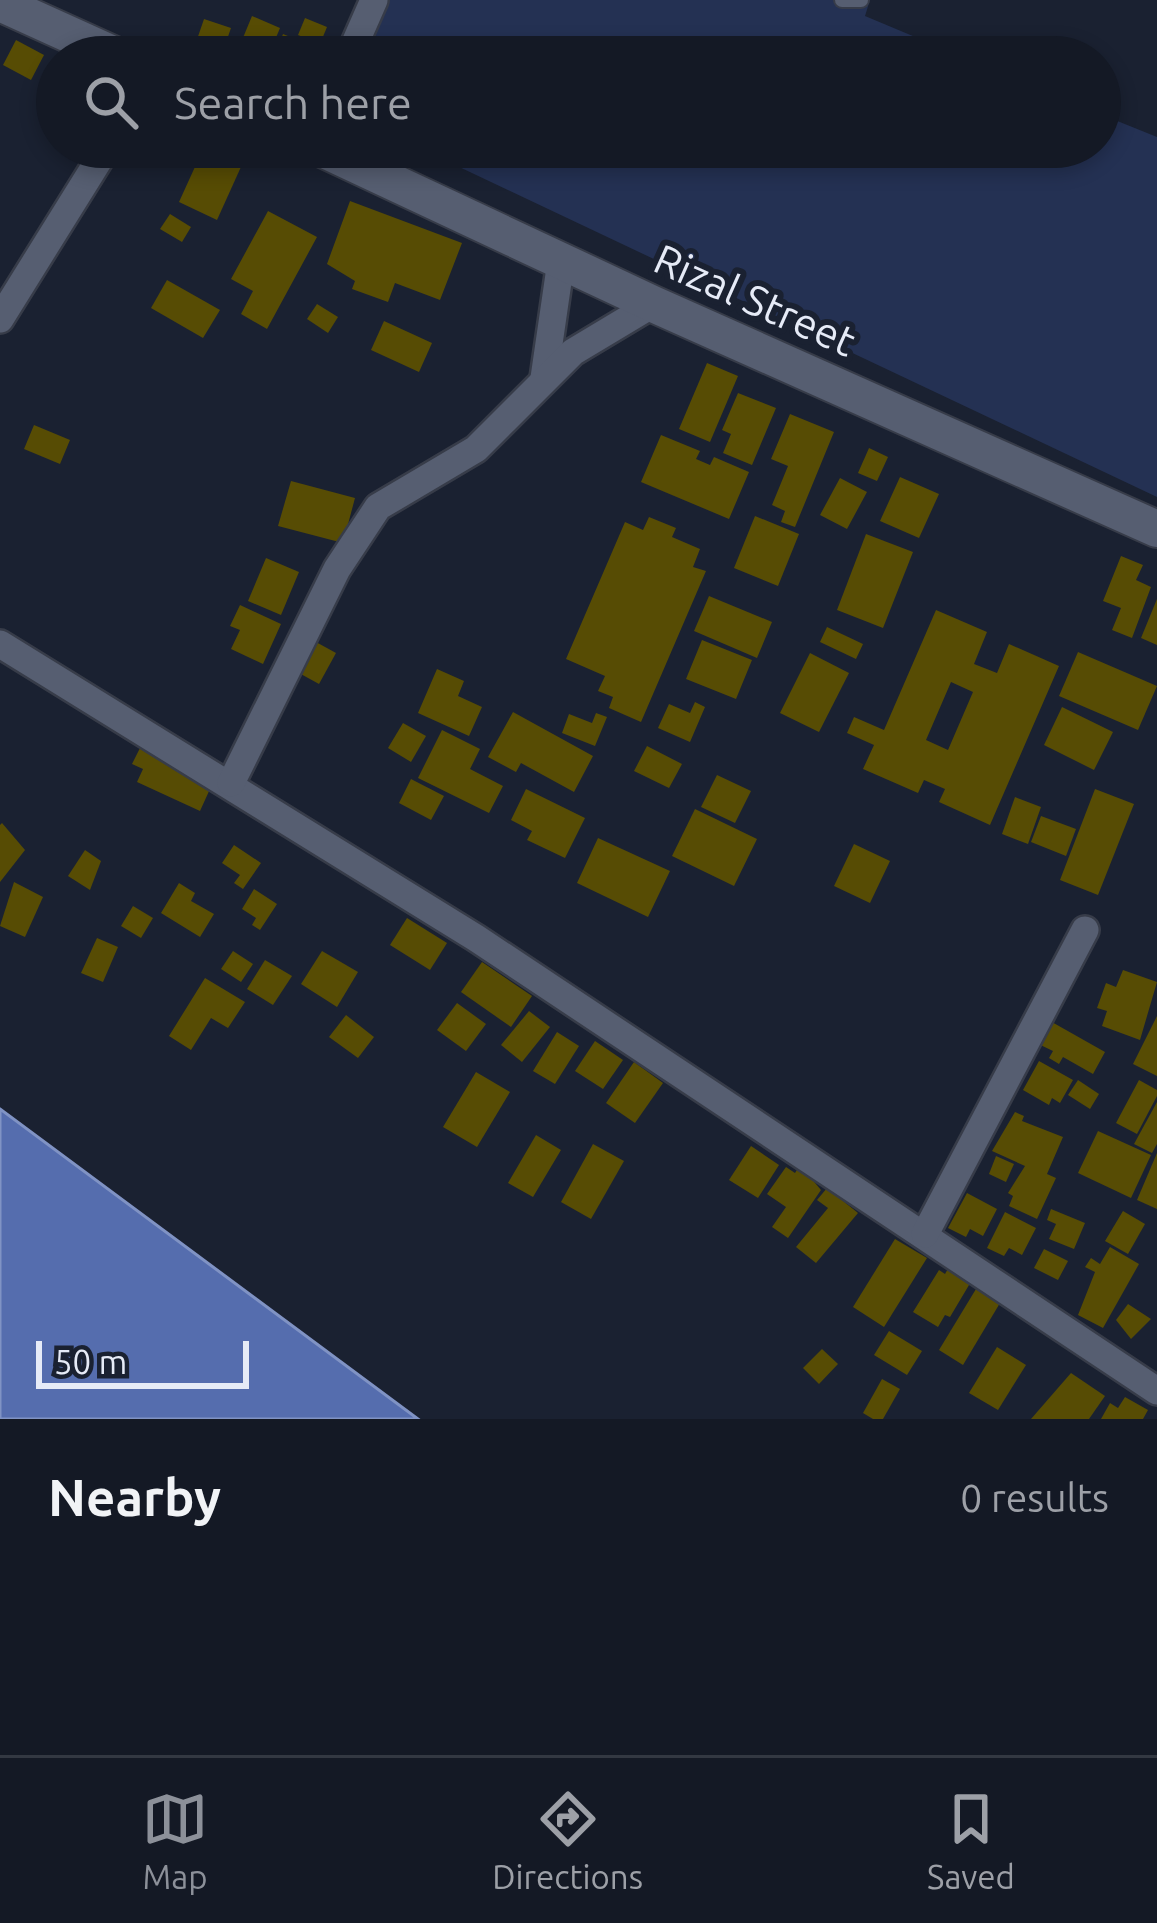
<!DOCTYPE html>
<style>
body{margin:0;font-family:Ubuntu,sans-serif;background:#212632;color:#f1f3f6}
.scale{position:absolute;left:36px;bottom:30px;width:213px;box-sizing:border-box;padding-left:12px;border:6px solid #e6ebf7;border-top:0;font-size:33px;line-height:42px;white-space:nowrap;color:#e6ebf7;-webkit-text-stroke:9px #1a2131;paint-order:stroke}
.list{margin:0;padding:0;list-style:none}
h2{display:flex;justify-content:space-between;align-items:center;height:156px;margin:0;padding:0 48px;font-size:51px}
h2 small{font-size:39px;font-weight:400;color:#9da0a7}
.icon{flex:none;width:66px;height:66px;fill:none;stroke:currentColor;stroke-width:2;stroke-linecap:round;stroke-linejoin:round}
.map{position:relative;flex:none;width:1157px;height:1419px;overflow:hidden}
.search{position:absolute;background:#141925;box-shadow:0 6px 18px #0003;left:36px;right:36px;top:36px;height:132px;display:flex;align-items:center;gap:30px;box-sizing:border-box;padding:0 42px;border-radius:66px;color:#9da0a7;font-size:45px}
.sheet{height:336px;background:#141925}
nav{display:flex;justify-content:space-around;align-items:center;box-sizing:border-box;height:168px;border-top:3px solid #333842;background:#141925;font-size:33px;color:#9da0a7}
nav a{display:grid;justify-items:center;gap:6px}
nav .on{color:#8c9099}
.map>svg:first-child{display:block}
.green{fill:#243153}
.water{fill:#556dae;stroke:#8093c4;stroke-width:3}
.building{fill:#574c04;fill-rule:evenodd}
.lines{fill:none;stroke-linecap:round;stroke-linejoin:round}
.lane-casing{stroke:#373c49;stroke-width:18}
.street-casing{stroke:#373c49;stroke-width:32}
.secondary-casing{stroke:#373c49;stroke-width:40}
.lane{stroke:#565e71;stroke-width:14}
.street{stroke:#565e71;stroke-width:27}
.secondary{stroke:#565e71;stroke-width:36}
.labels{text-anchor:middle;stroke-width:12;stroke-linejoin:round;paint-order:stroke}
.street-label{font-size:42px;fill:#e6ebf7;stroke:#1a2131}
</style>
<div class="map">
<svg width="1157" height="1419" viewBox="0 0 1157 1419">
<rect width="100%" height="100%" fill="#1a2131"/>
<!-- green -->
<g class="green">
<polygon points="383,0 870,0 865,16 963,57 356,57"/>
<polygon points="1100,114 1157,137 1157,497 417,147 1100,147"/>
</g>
<!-- water -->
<polygon class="water" points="0,1109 418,1419 0,1419"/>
<!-- building -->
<g class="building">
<polygon points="252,16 280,28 268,57 235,57"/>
<polygon points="305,18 327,27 320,44 298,35"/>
<polygon points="204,19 231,28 221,57 191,57"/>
<polygon points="283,34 317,48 313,57 274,57"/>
<polygon points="16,40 44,55 31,80 3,65"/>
<polygon points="204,147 222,147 245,158 217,220 179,202"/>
<polygon points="350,201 462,243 440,300 395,283 388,302 352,289 355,281 327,264"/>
<polygon points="268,211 317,237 267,329 241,314 253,291 231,279"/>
<polygon points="170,214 191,227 182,242 160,229"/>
<polygon points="167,280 220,310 203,338 151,308"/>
<polygon points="317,304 338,317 328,333 307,319"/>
<polygon points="384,321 432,343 419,372 371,350"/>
<polygon points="707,363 738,376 710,442 679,429"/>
<polygon points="738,393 776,408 752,465 723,453 731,434 722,430"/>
<polygon points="790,414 834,432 795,527 781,522 785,511 772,505 788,466 771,459"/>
<polygon points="34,425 70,440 60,464 24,449"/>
<polygon points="661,435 700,451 696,459 710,465 714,457 749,472 729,519 641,482"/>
<polygon points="869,448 888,457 877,481 858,473"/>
<polygon points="900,477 939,494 919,538 880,521"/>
<polygon points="840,478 867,492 847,529 820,515"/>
<polygon points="291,481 355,498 343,543 278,526"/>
<polygon points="755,516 799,534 778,586 734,568"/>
<polygon points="649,517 676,528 672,537 700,549 693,567 706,571 641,722 609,708 613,697 598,691 605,676 566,659 625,522 643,530"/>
<polygon points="866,534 913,552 883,628 837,610"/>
<polygon points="1121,556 1143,565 1136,580 1151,587 1132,638 1112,630 1121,608 1103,601"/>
<polygon points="266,558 299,572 281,615 248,601"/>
<polygon points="709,596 772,622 757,658 694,631"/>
<polygon points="1157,599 1157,645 1141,638"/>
<polygon points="240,605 281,624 263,664 231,649 240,630 230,626"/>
<path d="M 936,610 L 987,632 L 974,664 L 997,673 L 1009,644 L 1059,666 L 990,825 L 939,802 L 945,789 L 924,780 L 918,793 L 863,769 L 874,745 L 847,733 L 854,717 L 884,730 ZM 951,682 L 973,692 L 948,750 L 926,740 Z"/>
<polygon points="827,627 863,644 856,659 820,642"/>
<polygon points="702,640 752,660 736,699 686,679"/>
<polygon points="316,642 336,653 319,684 299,673"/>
<polygon points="1078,652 1157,686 1138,730 1059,696"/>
<polygon points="810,653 849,673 819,732 780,713"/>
<polygon points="437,669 464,681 458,696 482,707 469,736 418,713"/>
<polygon points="695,702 705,707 690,742 658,728 669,704 690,713"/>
<polygon points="1062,707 1113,732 1094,770 1044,745"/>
<polygon points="513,712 593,756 574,792 521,763 516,772 488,757"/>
<polygon points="596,713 607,717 595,746 562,733 569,714 592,723"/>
<polygon points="403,723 426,736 411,762 388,748"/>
<polygon points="442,730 480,749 470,769 503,786 489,813 418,778"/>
<polygon points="142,744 215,778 200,811 137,782 143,769 132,764"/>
<polygon points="647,746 682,764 669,788 634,771"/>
<polygon points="717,775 751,791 735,823 701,807"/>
<polygon points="411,779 444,796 431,820 399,803"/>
<polygon points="526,789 585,818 565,858 527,840 532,831 511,820"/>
<polygon points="1095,789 1134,804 1098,895 1060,880"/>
<polygon points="1015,797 1041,807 1028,844 1002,834"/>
<polygon points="695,809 757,839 734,886 672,856"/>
<polygon points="1041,816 1076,829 1066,856 1031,842"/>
<polygon points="2,823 25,850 0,882 0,825"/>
<polygon points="598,838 670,871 648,917 577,883"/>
<polygon points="854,844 890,861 870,903 834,886"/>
<polygon points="234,845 261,863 243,889 234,883 240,875 222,863"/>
<polygon points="85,850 101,861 90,890 68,876"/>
<polygon points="14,882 43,897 25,937 0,926"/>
<polygon points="179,883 195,893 191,901 214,914 200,937 161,913"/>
<polygon points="254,889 277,904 260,930 252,925 256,918 242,909"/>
<polygon points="133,906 153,918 141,938 121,926"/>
<polygon points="407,918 447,943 430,970 390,945"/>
<polygon points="97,938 118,947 103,982 81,973"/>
<polygon points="233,951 253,964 241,982 221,969"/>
<polygon points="322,951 358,972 337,1007 301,984"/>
<polygon points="265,960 292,976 273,1005 247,989"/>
<polygon points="482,962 532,996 511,1027 461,992"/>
<polygon points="1123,970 1157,982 1140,1040 1102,1026 1107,1011 1097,1008 1106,983 1116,987"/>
<polygon points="205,978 245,1002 228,1028 211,1018 191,1050 169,1036"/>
<polygon points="457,1003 486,1024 466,1051 437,1030"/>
<polygon points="529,1011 550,1027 522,1062 501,1045"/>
<polygon points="346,1015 374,1037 358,1058 329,1037"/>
<polygon points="1157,1016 1157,1076 1133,1064"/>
<polygon points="1043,1017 1105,1052 1093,1074 1063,1057 1059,1064 1049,1058 1053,1051 1030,1040"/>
<polygon points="557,1032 579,1046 555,1084 533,1071"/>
<polygon points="595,1041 623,1060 603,1089 575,1071"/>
<polygon points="1039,1061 1073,1080 1060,1103 1052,1098 1049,1105 1023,1090"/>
<polygon points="634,1062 663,1083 635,1123 606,1103"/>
<polygon points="476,1072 510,1092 477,1147 443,1127"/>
<polygon points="1078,1080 1099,1094 1090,1109 1068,1095"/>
<polygon points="1139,1080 1157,1090 1157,1096 1137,1134 1116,1123"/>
<polygon points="1157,1102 1157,1144 1152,1153 1134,1144"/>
<polygon points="1015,1112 1024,1116 1022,1121 1063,1137 1047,1174 1056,1178 1037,1219 1009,1206 1013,1196 1008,1193 1025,1166 992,1151"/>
<polygon points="1098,1131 1151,1155 1131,1198 1078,1173"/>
<polygon points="536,1135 561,1150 533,1197 508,1183"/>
<polygon points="593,1144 624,1161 591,1219 561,1202"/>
<polygon points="751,1146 779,1165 758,1198 729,1180"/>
<polygon points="1157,1153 1157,1209 1137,1200"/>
<polygon points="996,1156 1014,1164 1006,1182 989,1174"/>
<polygon points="800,1165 821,1190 788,1238 772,1227 786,1207 767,1194 786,1167 795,1173"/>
<polygon points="827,1188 858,1213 816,1263 796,1247 828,1208 817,1200"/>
<polygon points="967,1193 997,1209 983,1236 970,1229 966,1237 948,1228"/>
<polygon points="1051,1209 1085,1223 1074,1249 1049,1239 1056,1224 1047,1220"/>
<polygon points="1123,1211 1145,1224 1128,1254 1105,1241"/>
<polygon points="1005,1212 1036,1228 1022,1255 1009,1248 1004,1256 987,1248"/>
<polygon points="895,1239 927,1258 884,1327 853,1307"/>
<polygon points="1110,1247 1139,1264 1103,1328 1078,1315 1095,1272 1085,1267 1091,1258 1100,1264"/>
<polygon points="1044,1249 1068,1261 1058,1280 1034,1268"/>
<polygon points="949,1267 972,1280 950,1317 945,1315 938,1327 913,1312 939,1270 945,1274"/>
<polygon points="976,1289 1000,1303 963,1365 939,1350"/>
<polygon points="1128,1304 1151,1319 1131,1339 1116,1320"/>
<polygon points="889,1331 922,1351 907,1375 874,1355"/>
<polygon points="997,1347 1026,1365 998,1410 969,1393"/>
<polygon points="822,1349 838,1364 819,1384 803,1368"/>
<polygon points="1071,1373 1105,1396 1089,1419 1031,1419"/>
<polygon points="882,1379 900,1389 883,1419 873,1419 863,1413"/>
<polygon points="1125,1397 1148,1410 1143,1419 1101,1419 1110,1403 1118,1408"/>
</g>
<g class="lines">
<!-- lane casing -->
<g class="lane-casing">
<polyline id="lane" points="842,0 861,0"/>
</g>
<!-- street casing -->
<g class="street-casing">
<g id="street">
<polyline points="349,57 374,0"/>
<polyline points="0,319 107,147"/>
<polyline points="544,378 561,261"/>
<polyline points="0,644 476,938 1157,1391"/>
<polyline points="231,783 337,569 378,507 476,449 573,352 653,304"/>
<polyline points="925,1234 1085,930"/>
</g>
</g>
<!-- secondary casing -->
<g class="secondary-casing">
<g id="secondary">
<polyline points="0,3 119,57"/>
<polyline points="318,147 653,304 1157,529"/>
</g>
</g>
<!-- lane -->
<use href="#lane" class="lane"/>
<!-- street -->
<use href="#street" class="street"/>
<!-- secondary -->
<use href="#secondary" class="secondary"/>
</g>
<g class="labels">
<!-- street labels -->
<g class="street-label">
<text transform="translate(755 300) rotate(24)" y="15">Rizal Street</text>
</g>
</g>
</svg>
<div class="scale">50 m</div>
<div class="search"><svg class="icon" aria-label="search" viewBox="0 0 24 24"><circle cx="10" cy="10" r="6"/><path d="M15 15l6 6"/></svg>Search here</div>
</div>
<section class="sheet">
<h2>Nearby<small>0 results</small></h2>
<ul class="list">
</ul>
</section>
<nav>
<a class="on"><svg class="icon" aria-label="map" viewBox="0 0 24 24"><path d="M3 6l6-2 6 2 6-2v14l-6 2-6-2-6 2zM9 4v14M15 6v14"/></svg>Map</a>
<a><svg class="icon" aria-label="directions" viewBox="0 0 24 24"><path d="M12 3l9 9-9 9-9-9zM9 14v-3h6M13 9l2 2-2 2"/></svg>Directions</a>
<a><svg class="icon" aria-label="saved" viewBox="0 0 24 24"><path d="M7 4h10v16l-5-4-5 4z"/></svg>Saved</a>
</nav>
